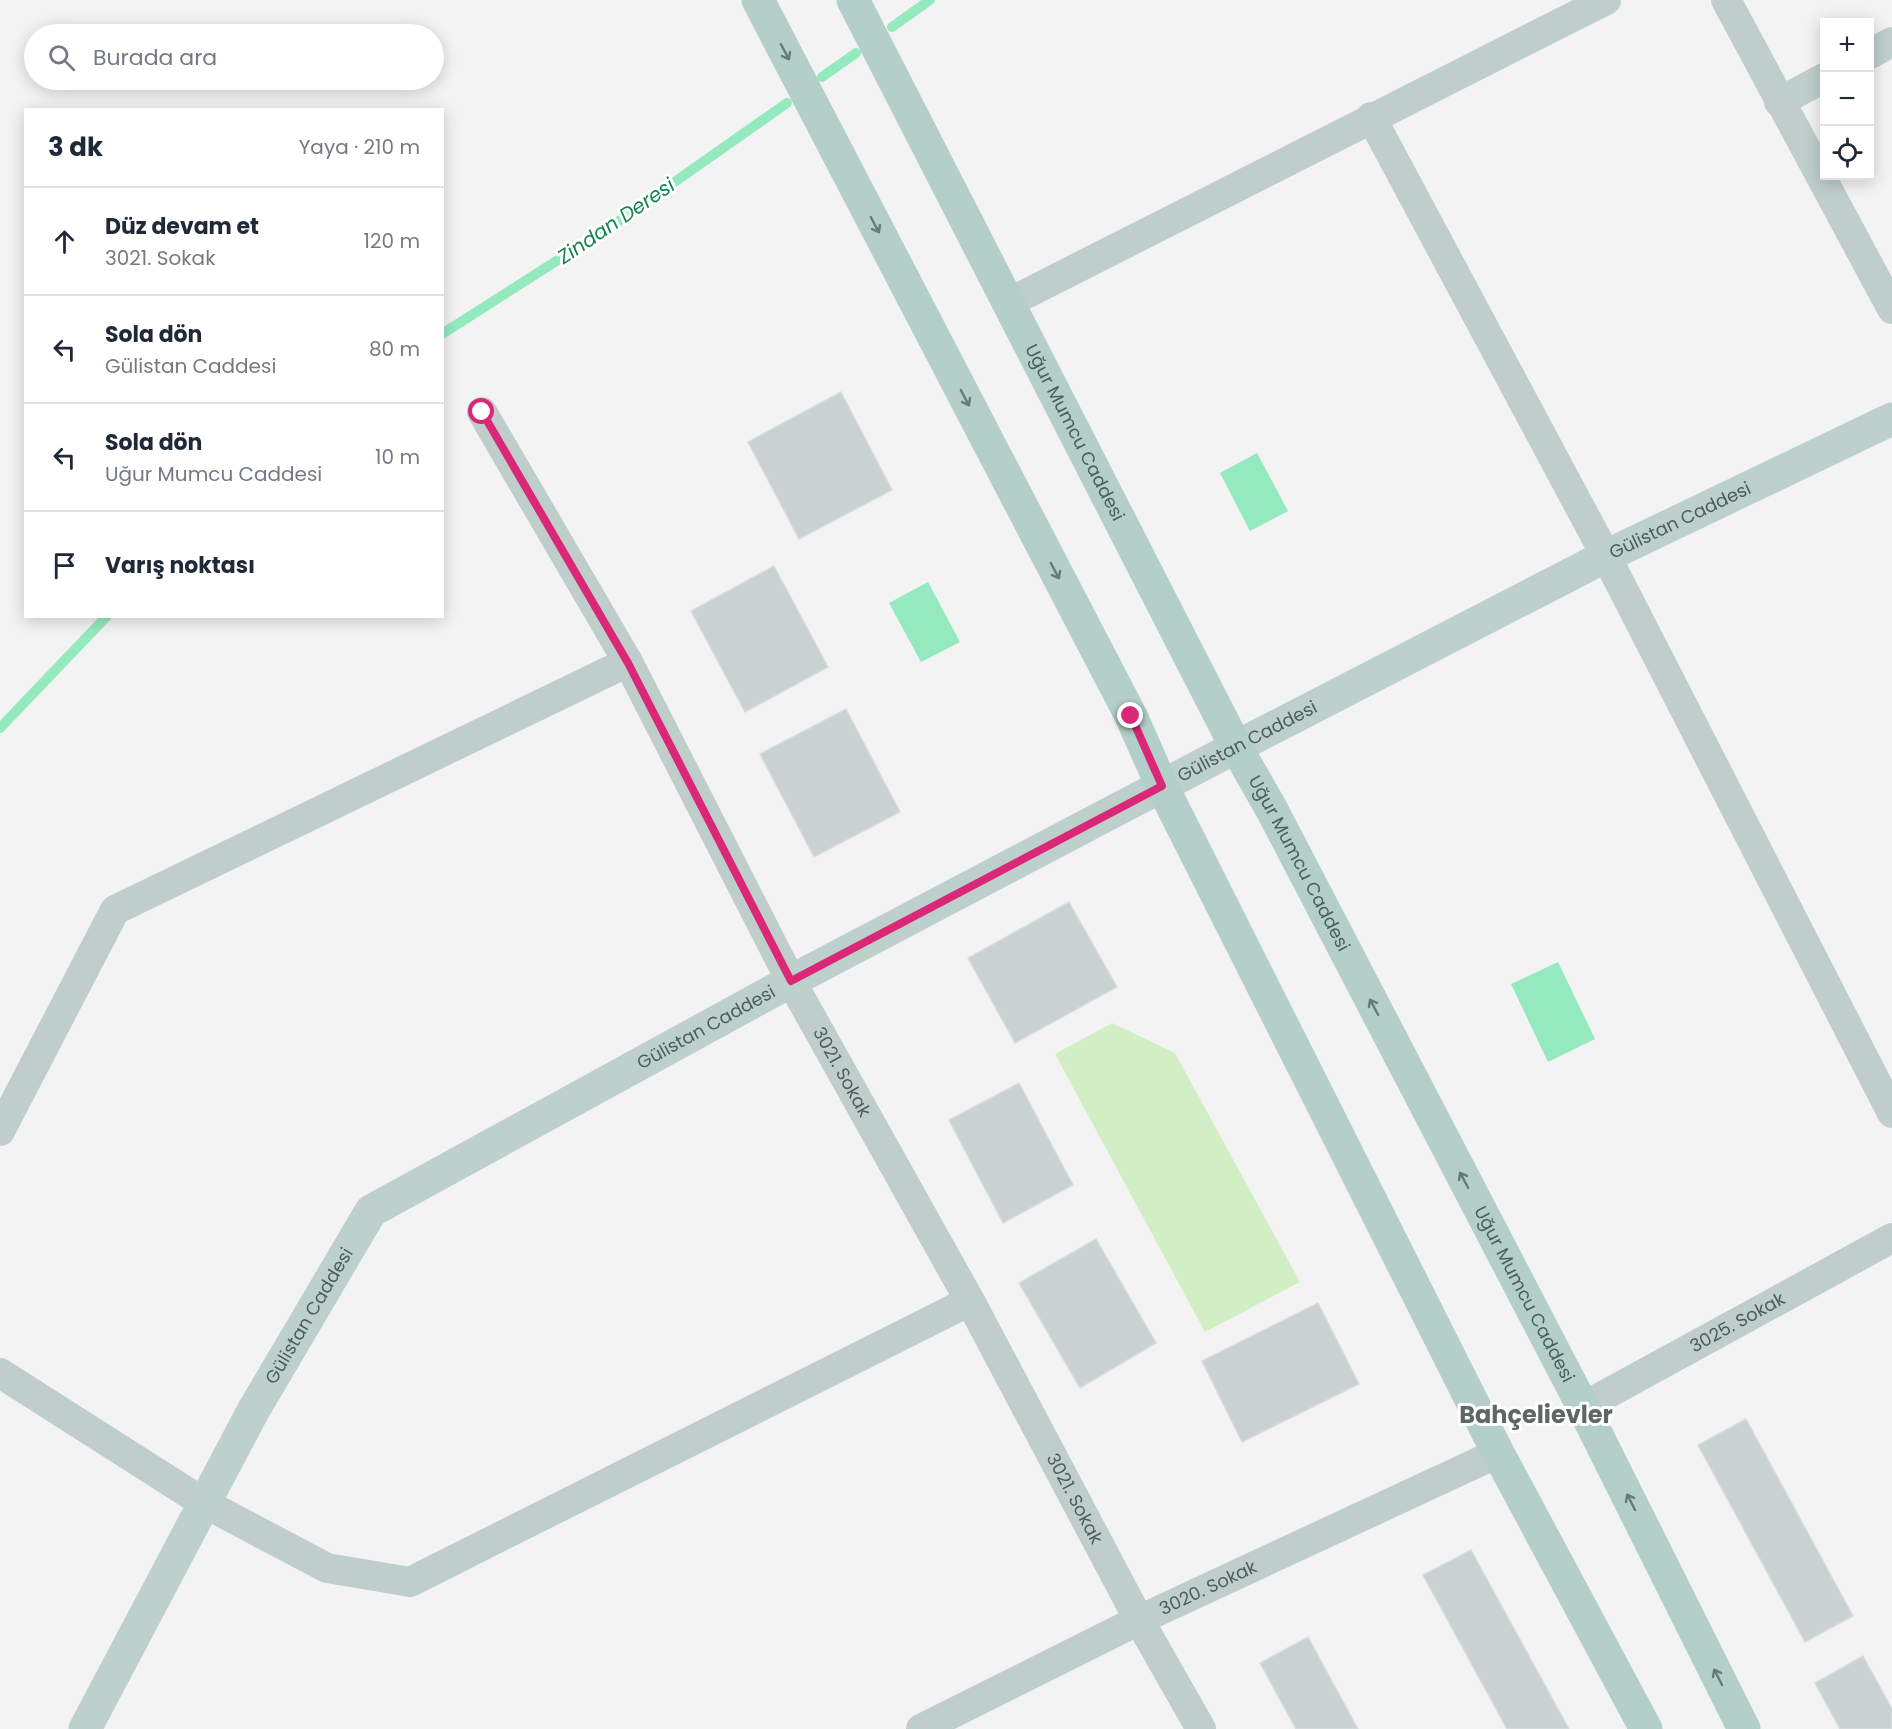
<!DOCTYPE html>
<html lang="tr">
<meta charset="utf-8">
<style>
body{margin:0;font-family:Poppins,sans-serif;background:#f2f2f3;color:#1f2937}
.controls{position:absolute;right:18px;top:18px;display:grid;overflow:hidden;border-radius:0px;box-shadow:0 3px 15px #0003}
.controls button{width:54px;height:54px;display:grid;place-items:center;padding:0;border:0;border-bottom:2px solid #e0e1e3;background:#fff;color:#1f2937;font:30px sans-serif}
.stop{position:absolute;width:18px;height:18px;margin:-14px;border:4px solid #db2777;border-radius:50%;background:#fff}
.stop.end{background:#db2777;border-color:#fff;box-shadow:0 2px 6px #0008}
.list{margin:0;padding:0;list-style:none}
h2{display:flex;justify-content:space-between;align-items:center;height:78px;margin:0;padding:0 24px;font-size:26px}
h2 small{font-size:20px;font-weight:400;color:#747a83}
.list li{display:grid;grid-template-columns:39px 1fr auto;gap:18px;align-items:center;box-sizing:border-box;height:108px;padding:0 24px;border-top:2px solid #e0e1e3}
.list b{display:block;font-size:22px;white-space:nowrap}
.list p{margin:0;font-size:20px;white-space:nowrap;color:#747a83}
.list em{font-size:20px;font-style:normal;color:#747a83}
.icon{flex:none;width:33px;height:33px;fill:none;stroke:currentColor;stroke-width:2;stroke-linecap:round;stroke-linejoin:round}
.map{position:relative;flex:none;width:1892px;height:1729px;overflow:hidden}
.search{position:absolute;background:#fff;box-shadow:0 3px 15px #0003;left:24px;top:24px;width:420px;height:66px;display:flex;align-items:center;gap:15px;box-sizing:border-box;padding:0 21px;border-radius:33px;color:#747a83;font-size:22px}
.panel{position:absolute;background:#fff;box-shadow:0 3px 15px #0003;left:24px;top:108px;width:420px;height:510px;border-radius:0px}
.map>svg:first-child{display:block}
.green{fill:#d2eec5}
.water{fill:#94e9bf}
.lines{fill:none;stroke-linecap:round;stroke-linejoin:round}
.stream{stroke:#94e9bf;stroke-width:10}
.building{fill:#cad1d1;stroke:#d7dddd;stroke-width:1.5}
.street{stroke:#bfcecb;stroke-width:30}
.secondary{stroke:#bdd0cc;stroke-width:33}
.primary{stroke:#b4cfc9;stroke-width:33}
.oneway{stroke:#657b76}
.route{stroke:#db2777;stroke-width:8}
.labels{text-anchor:middle;stroke-width:6;stroke-linejoin:round;paint-order:stroke}
.street-label{font-size:18px;fill:#4b5f5b;stroke:#fff}
.water-label{font-size:20px;font-style:italic;fill:#13834c;stroke:#fff}
.district-label{font-size:24px;font-weight:bold;fill:#5f6766;stroke:#fff}
</style>
<div class="map">
<svg width="1892" height="1729" viewBox="0 0 1892 1729">
<rect width="100%" height="100%" fill="#f4f3f4"/>
<!-- green -->
<polygon class="green" points="1112,1023 1175,1053 1300,1282 1205,1332 1055,1054"/>
<!-- water -->
<g class="water">
<polygon points="1257,453 1288,511 1250,531 1220,473"/>
<polygon points="928,582 960,642 921,662 889,603"/>
<polygon points="1558,962 1595,1039 1548,1062 1511,984"/>
</g>
<g class="lines">
<!-- stream -->
<g class="stream">
<polyline points="892,27 930,0"/>
<polyline points="822,77 856,53"/>
<polyline points="442,334 619,221 787,103"/>
<polyline points="0,728 107,616"/>
</g>
</g>
<!-- building -->
<g class="building">
<polygon points="841,392 892,490 799,539 748,442"/>
<polygon points="774,566 828,667 745,712 691,611"/>
<polygon points="846,709 900,812 814,857 760,754"/>
<polygon points="1069,902 1117,987 1015,1043 968,958"/>
<polygon points="1019,1083 1073,1185 1003,1223 949,1120"/>
<polygon points="1096,1239 1156,1343 1080,1388 1019,1283"/>
<polygon points="1318,1303 1359,1384 1242,1442 1202,1361"/>
<polygon points="1746,1419 1853,1616 1805,1642 1698,1445"/>
<polygon points="1471,1550 1569,1729 1507,1729 1423,1575"/>
<polygon points="1308,1637 1358,1729 1296,1729 1260,1663"/>
<polygon points="1863,1656 1892,1709 1892,1729 1840,1729 1815,1683"/>
</g>
<g class="lines">
<!-- street -->
<g class="street">
<polyline points="1726,0 1892,309"/>
<polyline points="1870,54 1892,42"/>
<polyline points="1779,102 1824,78"/>
<polyline points="1371,117 1606,556 1892,1113"/>
<polyline points="1008,303 1606,0"/>
<path id="s1" d="M 482,412 L 628,662 L 791,981 L 970,1301 L 1139,1620 L 1201,1729"/>
<polyline points="0,1131 115,910 628,662"/>
<polyline points="0,1373 204,1503 327,1568 410,1582 970,1301"/>
<path id="s2" d="M 1583,1407 L 1892,1238"/>
<path id="s3" d="M 921,1729 L 1139,1620 L 1498,1453"/>
</g>
<!-- secondary -->
<path class="secondary" id="s4" d="M 85,1729 L 253,1411 L 371,1211 L 791,981 L 1236,747 L 1606,556 L 1892,419"/>
<!-- primary -->
<g class="primary">
<polyline points="758,0 1131,716 1162,786 1498,1453 1646,1729"/>
<path id="s5" d="M 853,0 L 1236,747 L 1272,810 L 1583,1407 L 1744,1729"/>
</g>
</g>
<!-- one-way arrows -->
<defs><path id="oneway-shaft" d="M-6 0H5M1.5-3L5.5 0L1.5 3" fill="none" stroke-width="1.6" stroke-linecap="round" stroke-linejoin="round" transform="scale(1.5)"/></defs>
<g class="oneway">
<use href="#oneway-shaft" transform="translate(785 52) rotate(62)"/>
<use href="#oneway-shaft" transform="translate(875 225) rotate(62)"/>
<use href="#oneway-shaft" transform="translate(965 398) rotate(62)"/>
<use href="#oneway-shaft" transform="translate(1055 571) rotate(62)"/>
<use href="#oneway-shaft" transform="translate(1374 1007) rotate(-118)"/>
<use href="#oneway-shaft" transform="translate(1464 1180) rotate(-118)"/>
<use href="#oneway-shaft" transform="translate(1631 1502) rotate(-117)"/>
<use href="#oneway-shaft" transform="translate(1718 1677) rotate(-117)"/>
</g>
<g class="lines">
<!-- route -->
<polyline class="route" points="482,412 628,663 791,981 1162,786 1131,716"/>
</g>
<g class="labels">
<!-- street labels -->
<g class="street-label">
<text dy="6" stroke="none"><textPath href="#s5" startOffset="486">Uğur Mumcu Caddesi</textPath></text>
<text dy="6" stroke="none"><textPath href="#s4" startOffset="2072">Gülistan Caddesi</textPath></text>
<text dy="6" stroke="none"><textPath href="#s4" startOffset="1586">Gülistan Caddesi</textPath></text>
<text dy="6" stroke="none"><textPath href="#s5" startOffset="972">Uğur Mumcu Caddesi</textPath></text>
<text dy="6" stroke="none"><textPath href="#s4" startOffset="974">Gülistan Caddesi</textPath></text>
<text dy="6" stroke="none"><textPath href="#s1" startOffset="752">3021. Sokak</textPath></text>
<text dy="6" stroke="none"><textPath href="#s5" startOffset="1458">Uğur Mumcu Caddesi</textPath></text>
<text dy="6" stroke="none"><textPath href="#s4" startOffset="470">Gülistan Caddesi</textPath></text>
<text dy="6" stroke="none"><textPath href="#s2" startOffset="176">3025. Sokak</textPath></text>
<text dy="6" stroke="none"><textPath href="#s1" startOffset="1238">3021. Sokak</textPath></text>
<text dy="6" stroke="none"><textPath href="#s3" startOffset="320">3020. Sokak</textPath></text>
</g>
<!-- water labels -->
<g class="water-label">
<text transform="translate(616 221) rotate(-34)" y="7">Zindan Deresi</text>
</g>
<!-- district labels -->
<g class="district-label">
<text x="1536" y="1423">Bahçelievler</text>
</g>
</g>
</svg>
<div class="controls">
<button>+</button>
<button>−</button>
<button><svg class="icon" aria-label="locate" viewBox="0 0 24 24"><circle cx="12" cy="12" r="6"/><path d="M12 2v4M12 18v4M2 12h4M18 12h4"/></svg></button>
</div>
<div class="stop" style="left:482px;top:412px"></div>
<div class="stop end" style="left:1131px;top:716px"></div>
<div class="search"><svg class="icon" aria-label="search" viewBox="0 0 24 24"><circle cx="10" cy="10" r="6"/><path d="M15 15l6 6"/></svg>Burada ara</div>
<section class="panel">
<h2>3 dk<small>Yaya · 210 m</small></h2>
<ul class="list">
<li><svg class="icon" aria-label="ahead" viewBox="0 0 24 24"><path d="M12 20V5M6 11l6-6 6 6"/></svg><div><b>Düz devam et</b><p>3021. Sokak</p></div><em>120 m</em></li>
<li><svg class="icon" aria-label="left" viewBox="0 0 24 24"><path d="M17 20v-9H6M10 6l-5 5 5 5"/></svg><div><b>Sola dön</b><p>Gülistan Caddesi</p></div><em>80 m</em></li>
<li><svg class="icon" aria-label="left" viewBox="0 0 24 24"><path d="M17 20v-9H6M10 6l-5 5 5 5"/></svg><div><b>Sola dön</b><p>Uğur Mumcu Caddesi</p></div><em>10 m</em></li>
<li><svg class="icon" aria-label="arrive" viewBox="0 0 24 24"><path d="M6 21V4h12l-3 4 3 4H6"/></svg><div><b>Varış noktası</b></div></li>
</ul>
</section>
</div>
